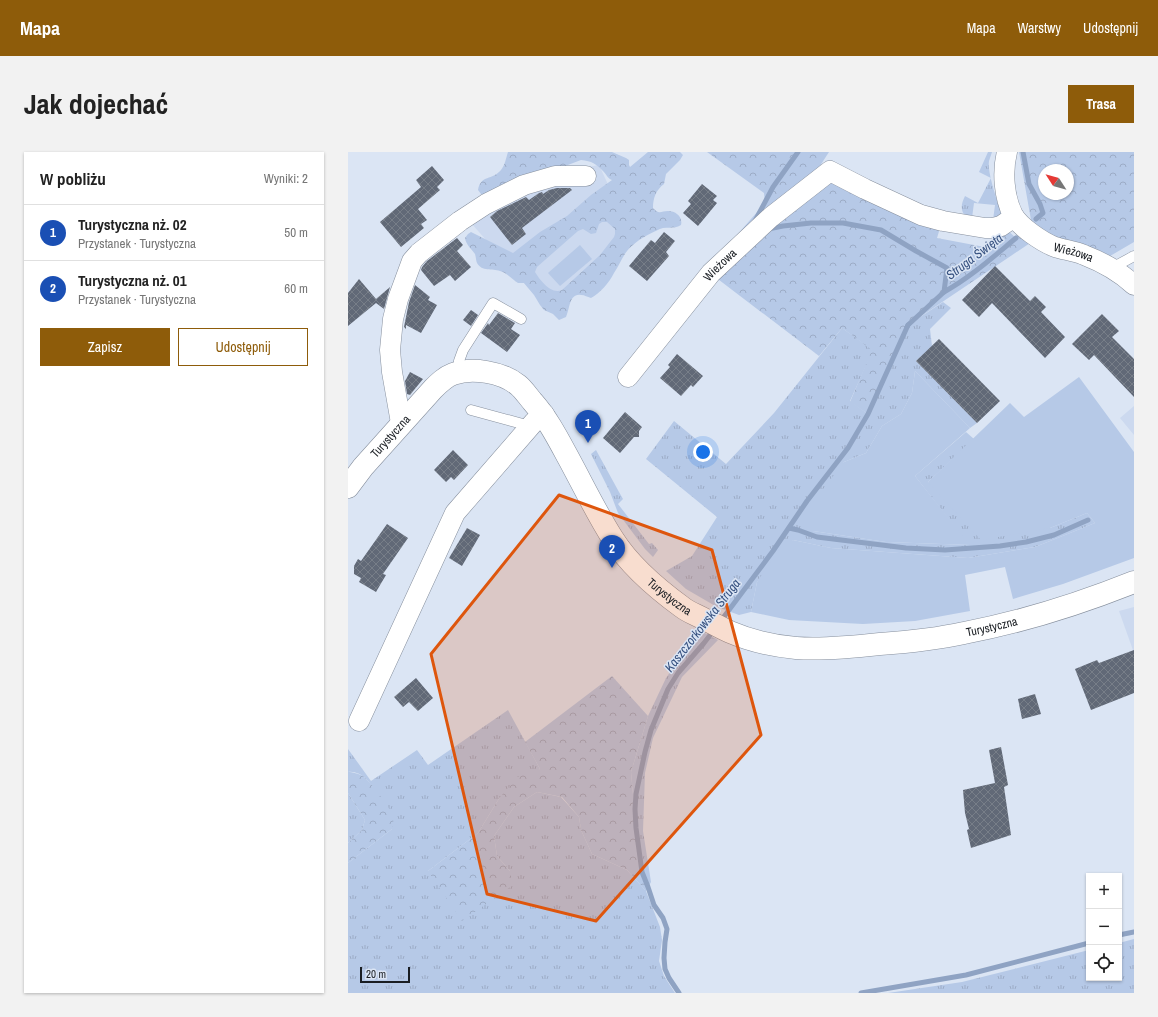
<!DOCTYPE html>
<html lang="pl">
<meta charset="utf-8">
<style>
body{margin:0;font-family:"Archivo Narrow",sans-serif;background:#f2f2f2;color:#222}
.controls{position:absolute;right:12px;bottom:12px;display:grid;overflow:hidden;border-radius:0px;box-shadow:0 1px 3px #0004}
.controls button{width:36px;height:36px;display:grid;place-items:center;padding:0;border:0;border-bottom:1px solid #e0e0e0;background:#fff;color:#222;font:20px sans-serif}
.compass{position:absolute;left:690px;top:12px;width:36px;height:36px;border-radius:50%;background:#fff;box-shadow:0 1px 3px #0004;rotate:306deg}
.scale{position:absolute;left:12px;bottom:10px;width:50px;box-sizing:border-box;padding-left:4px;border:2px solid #1a1e23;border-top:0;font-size:11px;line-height:14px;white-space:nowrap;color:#1a1e23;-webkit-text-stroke:3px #dbe5f4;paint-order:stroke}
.you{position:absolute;left:355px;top:300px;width:14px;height:14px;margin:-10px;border:3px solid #fff;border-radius:50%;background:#1a73e8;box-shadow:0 0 0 6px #1a73e833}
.badge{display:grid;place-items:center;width:26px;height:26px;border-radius:50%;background:#8e5c0a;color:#fff;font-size:13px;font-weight:700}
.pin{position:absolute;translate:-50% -33px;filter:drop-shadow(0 1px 2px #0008)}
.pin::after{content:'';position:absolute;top:21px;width:14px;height:12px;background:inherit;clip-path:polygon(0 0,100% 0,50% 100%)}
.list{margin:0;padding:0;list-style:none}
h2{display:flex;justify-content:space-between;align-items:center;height:52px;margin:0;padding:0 16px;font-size:17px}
h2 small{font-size:13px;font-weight:400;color:#767676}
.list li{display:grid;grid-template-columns:26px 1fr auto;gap:12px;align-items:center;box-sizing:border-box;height:56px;padding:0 16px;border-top:1px solid #e0e0e0}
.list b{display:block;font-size:15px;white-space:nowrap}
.list p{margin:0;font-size:13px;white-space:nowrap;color:#767676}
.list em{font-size:13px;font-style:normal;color:#767676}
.actions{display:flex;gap:8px;padding:12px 16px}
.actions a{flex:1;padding:9px 0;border:1px solid #8e5c0a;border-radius:0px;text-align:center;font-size:14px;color:#8e5c0a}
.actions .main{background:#8e5c0a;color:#fff}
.icon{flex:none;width:22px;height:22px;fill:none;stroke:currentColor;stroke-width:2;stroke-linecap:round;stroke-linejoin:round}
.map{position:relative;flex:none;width:786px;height:841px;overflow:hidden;border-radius:0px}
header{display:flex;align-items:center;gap:24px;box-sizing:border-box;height:56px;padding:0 20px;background:#8e5c0a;color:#fff}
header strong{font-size:19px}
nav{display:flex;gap:22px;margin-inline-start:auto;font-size:14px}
.intro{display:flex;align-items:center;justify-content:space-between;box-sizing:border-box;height:96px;padding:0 24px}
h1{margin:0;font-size:28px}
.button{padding:10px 18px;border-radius:0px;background:#8e5c0a;color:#fff;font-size:14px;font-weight:700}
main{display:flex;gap:24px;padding:0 24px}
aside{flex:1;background:#fff;border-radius:0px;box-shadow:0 1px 3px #0004}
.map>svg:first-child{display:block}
.built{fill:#ccd9ef}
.grass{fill:url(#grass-tufts)}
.forest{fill:url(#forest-crowns);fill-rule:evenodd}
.park{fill:#b6c9e7}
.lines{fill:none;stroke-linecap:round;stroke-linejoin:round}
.stream{stroke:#8fa3c3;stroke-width:5}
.building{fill:url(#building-cross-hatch)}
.service-casing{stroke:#868f9d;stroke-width:11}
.minor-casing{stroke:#868f9d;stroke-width:21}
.tertiary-casing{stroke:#868f9d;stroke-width:23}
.service{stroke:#fff;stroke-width:10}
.minor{stroke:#fff;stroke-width:20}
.tertiary{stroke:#fff;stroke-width:22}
.marked{fill:#de560d;fill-opacity:0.2;stroke:#de560d;stroke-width:3;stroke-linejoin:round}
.labels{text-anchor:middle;stroke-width:3;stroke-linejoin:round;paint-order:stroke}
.street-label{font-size:12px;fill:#1a1e23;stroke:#dbe5f4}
.water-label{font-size:13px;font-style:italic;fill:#375280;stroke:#dbe5f4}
</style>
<header>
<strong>Mapa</strong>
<nav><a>Mapa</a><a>Warstwy</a><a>Udostępnij</a></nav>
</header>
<div class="intro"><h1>Jak dojechać</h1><a class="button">Trasa</a></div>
<main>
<aside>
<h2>W pobliżu<small>Wyniki: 2</small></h2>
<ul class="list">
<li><span class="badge" style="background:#1a4fb4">1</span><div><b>Turystyczna nż. 02</b><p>Przystanek · Turystyczna</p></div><em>50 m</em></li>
<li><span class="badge" style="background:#1a4fb4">2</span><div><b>Turystyczna nż. 01</b><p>Przystanek · Turystyczna</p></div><em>60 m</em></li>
</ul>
<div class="actions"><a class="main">Zapisz</a><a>Udostępnij</a></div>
</aside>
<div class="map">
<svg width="786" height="841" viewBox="0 0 786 841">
<defs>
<pattern id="grass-tufts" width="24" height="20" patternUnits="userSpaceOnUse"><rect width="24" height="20" fill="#b6c9e7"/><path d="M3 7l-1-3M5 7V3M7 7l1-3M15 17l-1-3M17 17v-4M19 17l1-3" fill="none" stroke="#9cacc6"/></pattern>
<pattern id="forest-crowns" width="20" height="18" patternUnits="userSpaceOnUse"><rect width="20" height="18" fill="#b6c9e7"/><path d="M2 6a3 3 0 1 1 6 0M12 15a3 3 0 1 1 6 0" fill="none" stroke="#9cacc6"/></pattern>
<pattern id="building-cross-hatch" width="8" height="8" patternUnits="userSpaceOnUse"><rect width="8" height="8" fill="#616977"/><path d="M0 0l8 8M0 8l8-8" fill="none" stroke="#777e88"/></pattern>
</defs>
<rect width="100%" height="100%" fill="#dbe5f4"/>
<!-- built -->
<g class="built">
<polygon points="251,13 283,82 198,156 116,63 187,25"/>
<polygon points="786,254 786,283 772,266"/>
<polygon points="786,455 786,501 771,459"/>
</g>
<!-- grass -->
<g class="grass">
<path d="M 640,0 L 644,0 C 643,3 642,6 641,9 C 639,20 650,53 655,64 L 645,68 L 647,53 L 626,51 L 624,66 L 618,65 C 612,58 613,52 617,44 L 630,51 L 643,26 L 631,20 Z"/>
<polygon points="595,150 603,156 582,177 584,194 568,209 629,271 622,276 567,219 564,241 553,262 534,274 518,301 496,310 465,379 538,390 621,393 567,324 618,280 626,287 580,330 702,376 739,361 747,371 687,395 620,406 483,396 445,388 409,430 403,460 391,463 369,455 338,437 318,419 344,404 369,365 298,307 326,269 378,312 426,261 494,176 525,198 502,249 520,262 560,173"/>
<polygon points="248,298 271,340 275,347 270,352 301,392 304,391 310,398 305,405 297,397 270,361 262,340 243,302"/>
<path d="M 351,478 L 370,488 L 334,525 L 305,586 L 297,621 L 295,679 L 303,730 L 298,739 L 312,775 L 314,788 L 311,809 L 316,824 L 327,841 L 0,841 L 0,711 L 44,677 C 37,660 24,617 0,620 L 0,597 L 23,629 L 69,598 L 80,613 L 160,558 L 192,617 L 152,645 L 130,681 L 80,719 L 162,719 L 149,704 L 146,684 L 166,655 L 189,640 L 213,645 L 231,665 L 233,678 L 244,702 L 279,718 L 297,738 L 290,699 L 283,620 L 300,564 L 318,526 Z"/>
<polygon points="0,641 17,668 14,678 0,691"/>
<polygon points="786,787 786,841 540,841 614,830 741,798 741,826 771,826 771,791"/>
</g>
<!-- forest -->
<g class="forest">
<path d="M 160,0 L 264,0 L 278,6 L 281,8 L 281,13 L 282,15 L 300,0 L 332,0 L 335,3 L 332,8 L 318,22 L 316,32 C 308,38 305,46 305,56 C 311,63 313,59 320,59 C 328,59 335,65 333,73 C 327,77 322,75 315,76 C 308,78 291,87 285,93 C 275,101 273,111 266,121 C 261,131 252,141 243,146 C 239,145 237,143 233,143 C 221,141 222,157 218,165 L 211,168 L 205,162 L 196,158 L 192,153 L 186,143 L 176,131 L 170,131 C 164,127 159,121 152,119 C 144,116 134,120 129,111 C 128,109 128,105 127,102 C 123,96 118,93 117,86 L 120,82 L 123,80 L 165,101 L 192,80 L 219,64 L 243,43 L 264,28 C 259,26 259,23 255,19 C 248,12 244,9 233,8 L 138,44 L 133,42 L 130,38 C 133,22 144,29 153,18 C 157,13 158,6 160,0 ZM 254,70 L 259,70 L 267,77 L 267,82 L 266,85 L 252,103 L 214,138 C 203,143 192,128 187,120 L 189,115 L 230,79 L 235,77 L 243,82 L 248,81 L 251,72 Z"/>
<path d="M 359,0 L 481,0 L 468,20 L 539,58 L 592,76 L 589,86 L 642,96 L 646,82 L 657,76 L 668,86 L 683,68 L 671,0 L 786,0 L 786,90 L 757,107 L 694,83 L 560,173 L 520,262 L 502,250 L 524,198 L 494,176 L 471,204 L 358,118 L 417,51 L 416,41 ZM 696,18 L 720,18 L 720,42 L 696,42 Z"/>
<polygon points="264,524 300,564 283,620 290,699 298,739 279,718 244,702 233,678 231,665 214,645 189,640 166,655 146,684 149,704 162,719 165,733 114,769 80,719 130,681 152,645 172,623 192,617 177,590"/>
<path d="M 0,620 C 4,620 11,622 15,624 C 23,631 41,654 45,664 C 46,668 45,673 44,677 L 0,711 L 0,691 L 14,678 L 17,668 L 0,641 Z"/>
</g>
<!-- park -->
<g class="park">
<polygon points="232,93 244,107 212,134 200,121"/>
<polygon points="567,219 622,276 567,324 622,393 538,390 465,379 449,371 496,310 518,301 534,274 553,262 564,241"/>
<polygon points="731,225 786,300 786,406 715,432 665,447 657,415 617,423 622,459 567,469 515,472 441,468 403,460 409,430 433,394 445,388 483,396 620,406 687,395 747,371 739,361 702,376 633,388 580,330 662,251 676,265"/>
</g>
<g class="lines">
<!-- stream -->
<g class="stream">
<polyline points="675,0 681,32 692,52 695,61 688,67"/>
<polyline points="407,69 425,35 450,0"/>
<polyline points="420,77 435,74 463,71 495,71 533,78 568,99 599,116 596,140 560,173 559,175"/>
<path d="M 596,140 C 623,125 645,105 668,86"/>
<polyline points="441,376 450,378 469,385 558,396 597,398 652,394 678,390 706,383 740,368"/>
<polyline points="372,470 425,399 459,349 500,296 520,262 560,173"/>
<polyline points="771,783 786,780"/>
<polyline points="331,841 321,826 317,817 316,806 317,790 319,777 315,766 306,753 300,735 294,720 288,676 287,657 288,642 297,600 303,578 320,537 330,521 356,491 366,478"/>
<polyline points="513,841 618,823 741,791"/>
</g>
</g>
<!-- building -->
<g class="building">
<polygon points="84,14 96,28 89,35 92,38 70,57 79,68 73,72 76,76 53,95 32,70 73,35 68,28"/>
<polygon points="354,32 369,44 365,48 369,51 350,74 335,61 343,52 340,49"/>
<polygon points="209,36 222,36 224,38 174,76 178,82 164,93 142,65 149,59 178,45 181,48 191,41 194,40 195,42 201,38"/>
<polygon points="316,80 327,89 318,100 321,104 299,129 281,114 303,88 307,91"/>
<polygon points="109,86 115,93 109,99 123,115 107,129 102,123 86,134 73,118 74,115 79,109"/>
<polygon points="647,114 682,149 687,144 698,155 693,160 717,185 697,206 644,151 631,165 614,148"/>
<polygon points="11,127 28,147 42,135 36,157 28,151 0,174 0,141"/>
<polygon points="67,133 82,145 80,148 89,153 73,181 58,173 58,177 56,175 61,150"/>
<polygon points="123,158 130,163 123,174 115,168"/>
<polygon points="150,161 167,171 163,177 172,183 159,200 133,181 140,171 141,173"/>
<polygon points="754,162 771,179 764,185 786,207 786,245 746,203 741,208 724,192"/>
<polygon points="591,187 652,249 629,271 568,209"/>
<polygon points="329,202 355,224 345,235 343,233 333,244 312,226 322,215 320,213"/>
<polygon points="62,220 75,227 62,243 59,242 57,229"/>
<polygon points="277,260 294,275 291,279 291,285 286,285 272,301 255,286"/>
<polygon points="105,298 120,313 106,328 103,325 98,330 86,318"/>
<polygon points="39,372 60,386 35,422 38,423 28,440 11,430 13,426 6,422 6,414 10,407 13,409"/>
<polygon points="119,376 132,383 114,414 101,406"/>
<polygon points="786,498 786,541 743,558 727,517 749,508 751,511"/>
<polygon points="68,526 85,546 70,559 61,550 55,555 46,545"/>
<polygon points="687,542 693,562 674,567 670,547"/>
<polygon points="653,595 660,633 656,635 663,683 623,696 619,678 621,677 617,661 615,638 647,631 641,598"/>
</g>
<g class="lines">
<!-- service casing -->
<g class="service-casing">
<g id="service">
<polyline points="764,116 786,104"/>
<polyline points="112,221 111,209 115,198 145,151 173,167"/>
<polyline points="123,258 182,274"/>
</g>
</g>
<!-- minor casing -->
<g class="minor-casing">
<g id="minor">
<path id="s1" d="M 659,0 C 654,20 656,45 665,63 C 672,75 694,90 707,95 C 716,98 727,99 736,103 C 754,110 772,120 786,133"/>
<path id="s2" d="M 280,225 L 363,121 L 423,65 L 482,19 L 517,37 L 573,63 L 595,69 L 637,76 L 645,76 L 653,74 L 666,65"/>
<polyline points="53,271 44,220 42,198 45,167 50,147 64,109 71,101 112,69 138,52 176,33 207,24 238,24"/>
<polyline points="11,569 107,361 186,270 196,262"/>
</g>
</g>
<!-- tertiary casing -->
<g class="tertiary-casing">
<g id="tertiary">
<path id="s3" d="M 0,335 L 15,315 L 85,237 C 91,231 97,225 105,222 C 124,215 154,220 170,233 C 175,237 179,243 184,249 C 200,267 210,287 222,309 C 236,335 249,362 265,387 C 282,414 308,436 334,455 C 340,460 349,463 356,467 C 365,471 373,476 382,480 C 403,489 426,494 448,496 C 476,498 505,495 532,492 C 560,490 589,487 616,481 C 674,470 731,452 786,430"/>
</g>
</g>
<!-- service -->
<use href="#service" class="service"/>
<!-- minor -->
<use href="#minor" class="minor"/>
<!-- tertiary -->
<use href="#tertiary" class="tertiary"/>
</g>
<!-- marked area -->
<path class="marked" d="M 211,343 L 364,398 L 413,583 L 248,769 L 139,742 L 83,502 Z"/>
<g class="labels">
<!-- street labels -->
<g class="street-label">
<text dy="4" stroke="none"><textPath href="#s1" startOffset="137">Wieżowa</textPath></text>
<text dy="4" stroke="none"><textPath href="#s2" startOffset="145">Wieżowa</textPath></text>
<text dy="4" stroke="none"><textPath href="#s3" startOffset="66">Turystyczna</textPath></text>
<text dy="4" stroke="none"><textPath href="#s3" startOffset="486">Turystyczna</textPath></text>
<text dy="4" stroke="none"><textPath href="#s3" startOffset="822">Turystyczna</textPath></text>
</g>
<!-- water labels -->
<g class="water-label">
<text transform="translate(626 104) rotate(-37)" y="5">Struga Święta</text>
<text transform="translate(354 473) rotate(-52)" y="5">Kaszczorkowska Struga</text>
</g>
</g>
</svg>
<div class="controls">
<button>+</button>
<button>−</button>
<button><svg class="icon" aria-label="locate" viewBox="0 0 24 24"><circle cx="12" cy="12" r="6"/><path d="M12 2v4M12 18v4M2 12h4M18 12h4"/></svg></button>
</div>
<svg class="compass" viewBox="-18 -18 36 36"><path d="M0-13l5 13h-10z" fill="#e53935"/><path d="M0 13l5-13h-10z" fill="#767676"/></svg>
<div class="scale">20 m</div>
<div class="you"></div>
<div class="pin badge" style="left:240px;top:291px;background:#1a4fb4">1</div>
<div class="pin badge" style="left:264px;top:416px;background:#1a4fb4">2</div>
</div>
</main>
